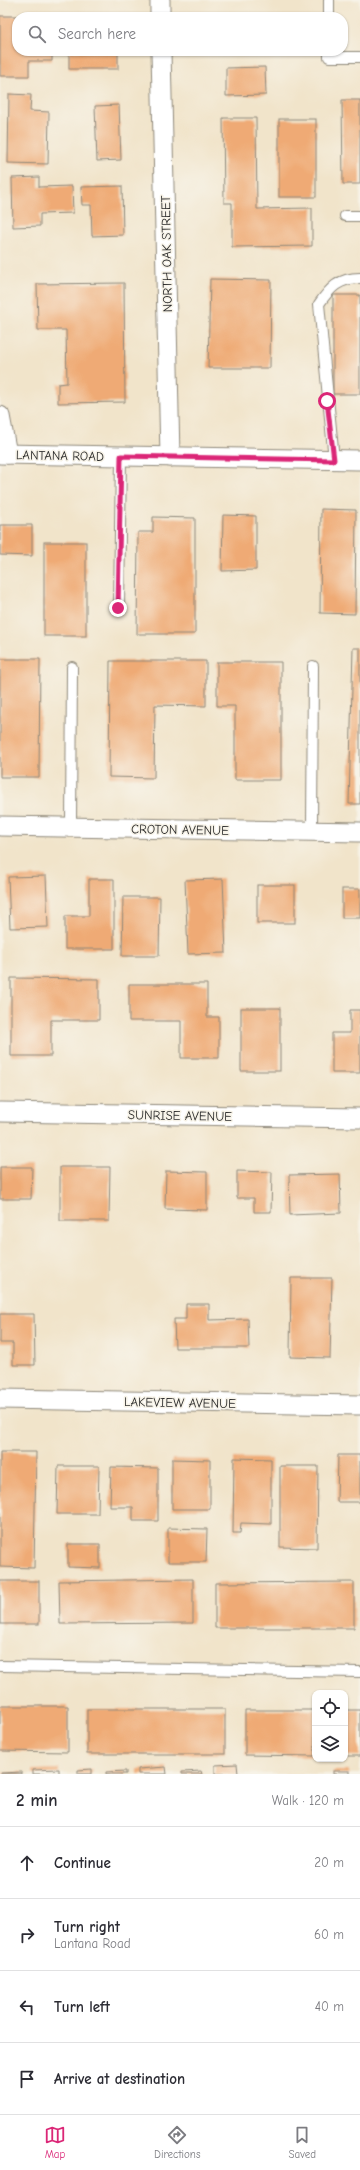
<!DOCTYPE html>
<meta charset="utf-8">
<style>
body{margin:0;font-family:"Comic Neue",sans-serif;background:#f2f2f3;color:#2b2b33}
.controls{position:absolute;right:12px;bottom:12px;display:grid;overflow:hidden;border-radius:8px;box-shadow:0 1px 3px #0004}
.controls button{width:36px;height:36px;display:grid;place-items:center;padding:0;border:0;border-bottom:1px solid #e1e1e2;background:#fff;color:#2b2b33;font:20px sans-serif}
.stop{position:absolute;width:12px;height:12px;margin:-9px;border:3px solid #db2777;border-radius:50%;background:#fff}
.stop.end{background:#db2777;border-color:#fff;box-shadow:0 1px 4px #0008}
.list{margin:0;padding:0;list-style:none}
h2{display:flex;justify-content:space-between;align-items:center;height:52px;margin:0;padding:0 16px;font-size:17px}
h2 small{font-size:13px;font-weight:400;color:#7c7c81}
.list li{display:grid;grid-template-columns:26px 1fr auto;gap:12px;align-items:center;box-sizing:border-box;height:72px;padding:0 16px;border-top:1px solid #e1e1e2}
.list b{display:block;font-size:15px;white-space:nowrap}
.list p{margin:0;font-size:13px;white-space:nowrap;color:#7c7c81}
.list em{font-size:13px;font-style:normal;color:#7c7c81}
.icon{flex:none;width:22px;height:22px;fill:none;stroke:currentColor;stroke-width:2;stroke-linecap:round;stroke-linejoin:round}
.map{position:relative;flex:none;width:360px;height:1774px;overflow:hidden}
.search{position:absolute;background:#fff;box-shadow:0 1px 3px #0004;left:12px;right:12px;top:12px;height:44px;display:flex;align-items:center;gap:10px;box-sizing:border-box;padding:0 14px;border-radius:16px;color:#7c7c81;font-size:15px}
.sheet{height:340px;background:#fff}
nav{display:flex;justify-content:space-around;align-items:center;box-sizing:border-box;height:56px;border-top:1px solid #e1e1e2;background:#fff;font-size:11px;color:#7c7c81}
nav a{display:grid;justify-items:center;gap:2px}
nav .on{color:#db2777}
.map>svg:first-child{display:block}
.building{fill:#efaa75}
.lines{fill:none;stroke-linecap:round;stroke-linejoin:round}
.service-casing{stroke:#8e887a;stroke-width:12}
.minor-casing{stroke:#8e887a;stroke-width:21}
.service{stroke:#fff;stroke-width:10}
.minor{stroke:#fff;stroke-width:19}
.route{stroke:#db2777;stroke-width:5}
.labels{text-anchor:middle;stroke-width:3;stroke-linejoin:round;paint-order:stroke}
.street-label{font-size:13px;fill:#2b2b2b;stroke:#f7f3e8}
</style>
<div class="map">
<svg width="360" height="1774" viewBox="0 0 360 1774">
<rect width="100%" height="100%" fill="#f7f3e8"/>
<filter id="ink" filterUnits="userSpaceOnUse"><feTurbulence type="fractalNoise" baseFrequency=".025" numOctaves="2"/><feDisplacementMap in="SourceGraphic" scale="8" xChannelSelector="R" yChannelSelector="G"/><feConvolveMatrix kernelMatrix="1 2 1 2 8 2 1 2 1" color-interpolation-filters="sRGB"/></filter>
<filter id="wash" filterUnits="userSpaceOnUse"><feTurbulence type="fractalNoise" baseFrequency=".012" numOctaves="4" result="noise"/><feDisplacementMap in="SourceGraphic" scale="16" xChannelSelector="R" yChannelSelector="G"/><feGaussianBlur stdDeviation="0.9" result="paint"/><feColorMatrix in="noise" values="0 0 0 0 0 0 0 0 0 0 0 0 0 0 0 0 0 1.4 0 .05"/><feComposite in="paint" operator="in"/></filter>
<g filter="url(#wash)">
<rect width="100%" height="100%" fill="#f1e4ca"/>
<g id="blocks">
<!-- building -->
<g class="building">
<polygon points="0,16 17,16 17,51 52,51 52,61 29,61 29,76 0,76"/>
<rect x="69" y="51" width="49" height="18"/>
<polygon points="265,67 266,95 226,96 226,68"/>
<polygon points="9,94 31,95 30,111 49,112 48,164 8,163"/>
<polygon points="342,100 360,100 360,184 343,184"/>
<polygon points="119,105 121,160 97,161 95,106"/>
<polygon points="223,118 256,118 257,209 312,208 312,246 232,247 232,203 224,203"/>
<rect x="279" y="119" width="37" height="78"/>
<polygon points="39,177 39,187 72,186 73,213 40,214 40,226 13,227 12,178"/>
<polygon points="122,186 123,235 92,236 91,205 82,205 81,187"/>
<polygon points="210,279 271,280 270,368 208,368"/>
<polygon points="124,283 125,402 58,403 58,384 67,383 66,330 38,330 37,284"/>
<rect x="333" y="295" width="27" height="99"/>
<polygon points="321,509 356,510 355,614 320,613"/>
<polygon points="223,515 256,516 256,570 222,571"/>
<polygon points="153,517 195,518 195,634 137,634 138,532 153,532"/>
<polygon points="0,525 32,525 32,556 0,555"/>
<rect x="44" y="542" width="42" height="94"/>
<polygon points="353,648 360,648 360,804 349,804"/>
<polygon points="0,659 40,659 39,777 0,777"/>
<polygon points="110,661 206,661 206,706 155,705 154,778 109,777"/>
<polygon points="217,662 281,662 281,780 235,780 235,706 217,706"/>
<polygon points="46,876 48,927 10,928 8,877"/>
<polygon points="89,879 114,879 114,949 65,949 65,916 89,916"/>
<polygon points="223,879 226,953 188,954 185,880"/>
<rect x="257" y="885" width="38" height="38"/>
<rect x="342" y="889" width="18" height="29"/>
<polygon points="123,897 160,897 159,956 122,956"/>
<polygon points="11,978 99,979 99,1020 51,1020 51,1056 11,1056"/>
<polygon points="129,984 207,984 207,1017 219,1017 219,1058 181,1058 181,1021 129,1021"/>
<rect x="241" y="1008" width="39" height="63"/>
<polygon points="350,1010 360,1010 360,1073 332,1073 332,1033 350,1033"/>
<polygon points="0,1167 32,1167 31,1199 0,1199"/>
<polygon points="60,1167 110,1167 109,1221 60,1221"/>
<polygon points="166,1171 207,1172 207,1210 165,1209"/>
<polygon points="237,1171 272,1172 271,1212 254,1212 254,1198 237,1198"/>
<polygon points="340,1174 341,1213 290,1215 289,1175"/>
<polygon points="291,1278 332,1278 330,1358 290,1357"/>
<polygon points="186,1304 209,1304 209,1320 248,1319 249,1348 175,1348 174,1319 186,1319"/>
<polygon points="0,1314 34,1314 35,1365 13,1365 13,1343 0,1343"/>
<polygon points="0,1452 36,1452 34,1568 0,1567"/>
<polygon points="338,1455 360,1455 360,1502 337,1502"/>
<polygon points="234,1458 271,1459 271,1524 241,1523 240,1533 233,1533"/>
<polygon points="172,1459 210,1460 210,1509 172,1509"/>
<polygon points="58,1466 99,1466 98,1514 57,1514"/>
<polygon points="280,1466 318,1466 317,1548 280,1547"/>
<polygon points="111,1467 158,1468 158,1521 133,1521 133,1507 110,1507"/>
<polygon points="168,1528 207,1529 206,1562 168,1562"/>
<polygon points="68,1544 100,1544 100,1568 68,1567"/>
<polygon points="193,1579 193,1623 60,1624 59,1581"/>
<rect x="0" y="1581" width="39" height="43"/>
<polygon points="354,1582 354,1628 215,1628 215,1583"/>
<polygon points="0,1706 68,1706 68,1752 0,1751"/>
<rect x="87" y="1709" width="138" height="45"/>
<polygon points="245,1710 315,1710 315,1756 245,1755"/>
<rect x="345" y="1710" width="15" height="46"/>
<polygon points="237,1764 238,1774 215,1774 215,1765"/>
<polygon points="166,1767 167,1774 138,1774 138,1769"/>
<polygon points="59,1769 59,1774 33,1774 33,1770"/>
<polygon points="92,1769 92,1774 78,1774 78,1770"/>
<polygon points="126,1771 126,1774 106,1774 106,1772"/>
<polygon points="201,1771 202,1774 182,1774 182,1772"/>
<rect x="333" y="1771" width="16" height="3"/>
<polygon points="22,1772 22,1774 1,1774 1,1773"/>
</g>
</g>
</g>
<g filter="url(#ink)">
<use href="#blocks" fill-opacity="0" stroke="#8e887a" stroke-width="1"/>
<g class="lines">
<!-- service casing -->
<g class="service-casing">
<g id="service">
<polyline points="329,17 329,0"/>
<polyline points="329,51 329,57 360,57"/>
<polyline points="345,216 360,216"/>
<path d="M 334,460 L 319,304 C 330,288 339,278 360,278"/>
<polyline points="119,608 121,456"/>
<polyline points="71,827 72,667"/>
<polyline points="312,831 313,666"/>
<polyline points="0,1666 360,1672"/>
</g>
</g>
<!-- minor casing -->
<g class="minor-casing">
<g id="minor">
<polyline points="160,0 160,17"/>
<polyline points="161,51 170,457"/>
<polyline points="0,416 7,454"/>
<polyline points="0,454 360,460"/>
<polyline points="0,826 360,832"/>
<polyline points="0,1112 360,1118"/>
<polyline points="0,1399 360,1405"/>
</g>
</g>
<!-- service -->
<use href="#service" class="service"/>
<!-- minor -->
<use href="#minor" class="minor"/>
</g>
</g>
<g class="lines" filter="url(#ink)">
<!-- route -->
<polyline class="route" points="118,608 121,456 334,460 327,401"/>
</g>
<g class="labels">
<!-- street labels -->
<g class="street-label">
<text transform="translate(166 254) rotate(-91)" y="5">NORTH OAK STREET</text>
<text transform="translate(60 455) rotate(1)" y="5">LANTANA ROAD</text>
<text transform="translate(180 829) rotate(1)" y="5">CROTON AVENUE</text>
<text transform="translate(180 1115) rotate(1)" y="5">SUNRISE AVENUE</text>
<text transform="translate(180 1402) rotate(1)" y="5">LAKEVIEW AVENUE</text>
</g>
</g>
</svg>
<div class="controls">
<button><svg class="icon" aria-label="locate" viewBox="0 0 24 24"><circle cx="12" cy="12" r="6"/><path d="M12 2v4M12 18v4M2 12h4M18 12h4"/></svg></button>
<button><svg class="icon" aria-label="layers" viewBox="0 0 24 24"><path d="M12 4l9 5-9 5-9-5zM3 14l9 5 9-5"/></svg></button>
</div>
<div class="stop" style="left:327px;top:401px"></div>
<div class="stop end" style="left:118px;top:608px"></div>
<div class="search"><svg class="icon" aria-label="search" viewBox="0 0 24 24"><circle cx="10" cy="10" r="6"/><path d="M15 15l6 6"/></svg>Search here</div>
</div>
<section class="sheet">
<h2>2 min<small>Walk · 120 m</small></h2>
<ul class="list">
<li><svg class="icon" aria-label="ahead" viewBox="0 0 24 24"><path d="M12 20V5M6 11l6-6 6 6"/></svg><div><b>Continue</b></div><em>20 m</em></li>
<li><svg class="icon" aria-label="right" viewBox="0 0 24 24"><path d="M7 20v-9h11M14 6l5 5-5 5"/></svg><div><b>Turn right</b><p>Lantana Road</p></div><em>60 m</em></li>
<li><svg class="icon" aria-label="left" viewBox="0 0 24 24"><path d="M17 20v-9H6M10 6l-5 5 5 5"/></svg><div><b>Turn left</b></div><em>40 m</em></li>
<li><svg class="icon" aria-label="arrive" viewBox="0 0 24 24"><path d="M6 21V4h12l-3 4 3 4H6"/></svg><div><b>Arrive at destination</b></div></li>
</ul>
</section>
<nav>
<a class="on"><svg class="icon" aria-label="map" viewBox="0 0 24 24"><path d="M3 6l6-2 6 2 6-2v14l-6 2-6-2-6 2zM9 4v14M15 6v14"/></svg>Map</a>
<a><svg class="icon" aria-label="directions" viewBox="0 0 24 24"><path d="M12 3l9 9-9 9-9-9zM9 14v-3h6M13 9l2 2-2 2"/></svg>Directions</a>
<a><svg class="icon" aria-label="saved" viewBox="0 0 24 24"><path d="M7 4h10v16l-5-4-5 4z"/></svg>Saved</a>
</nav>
